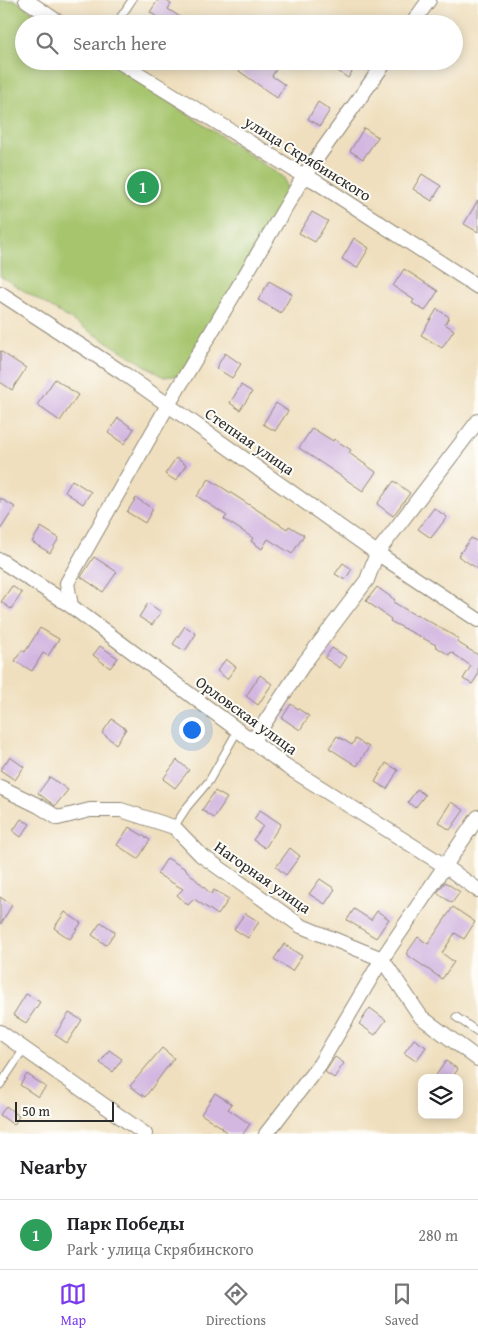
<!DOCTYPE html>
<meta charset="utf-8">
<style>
body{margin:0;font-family:"Gentium Book Plus",serif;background:#f2f2f2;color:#202124}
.controls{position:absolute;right:15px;bottom:15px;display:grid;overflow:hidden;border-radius:10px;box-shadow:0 2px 12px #0003}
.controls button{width:45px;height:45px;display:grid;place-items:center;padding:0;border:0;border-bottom:1px solid #e0e0e0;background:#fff;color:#202124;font:25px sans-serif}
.scale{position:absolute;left:15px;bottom:12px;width:99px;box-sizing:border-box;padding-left:5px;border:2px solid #2b2b2b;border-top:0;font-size:14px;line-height:18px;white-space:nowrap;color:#2b2b2b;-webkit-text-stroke:4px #fdfcf7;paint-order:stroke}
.you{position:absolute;left:191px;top:729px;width:18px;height:18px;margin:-12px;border:4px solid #fff;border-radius:50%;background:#1a73e8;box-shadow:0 0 0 8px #1a73e833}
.badge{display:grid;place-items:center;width:32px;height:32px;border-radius:50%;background:#7c3aed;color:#fff;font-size:16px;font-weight:700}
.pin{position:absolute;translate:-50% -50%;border:2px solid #fff;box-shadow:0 1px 5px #0006}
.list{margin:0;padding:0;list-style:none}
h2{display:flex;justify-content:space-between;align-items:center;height:65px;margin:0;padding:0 20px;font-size:21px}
h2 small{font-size:16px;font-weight:400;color:#757577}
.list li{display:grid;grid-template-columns:32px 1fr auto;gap:15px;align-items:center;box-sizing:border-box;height:70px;padding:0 20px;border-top:1px solid #e0e0e0}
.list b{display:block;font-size:19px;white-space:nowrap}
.list p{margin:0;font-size:16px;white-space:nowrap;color:#757577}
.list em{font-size:16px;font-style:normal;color:#757577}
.icon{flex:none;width:28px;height:28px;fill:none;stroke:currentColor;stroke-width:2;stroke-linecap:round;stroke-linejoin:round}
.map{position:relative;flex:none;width:478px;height:1134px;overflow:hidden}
.search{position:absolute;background:#fff;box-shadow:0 2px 12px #0003;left:15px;right:15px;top:15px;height:55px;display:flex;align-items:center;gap:12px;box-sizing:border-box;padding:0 18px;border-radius:28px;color:#757577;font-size:19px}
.sheet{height:135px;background:#fff}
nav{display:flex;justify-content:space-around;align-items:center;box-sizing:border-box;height:70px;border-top:1px solid #e0e0e0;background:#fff;font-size:14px;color:#757577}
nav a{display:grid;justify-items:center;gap:2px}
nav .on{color:#7c3aed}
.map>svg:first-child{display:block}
.park{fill:#a6c56d;stroke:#68784c}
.building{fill:#d3b7e1}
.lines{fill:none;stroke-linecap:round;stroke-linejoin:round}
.service-casing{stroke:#8d8574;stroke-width:9}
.minor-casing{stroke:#8d8574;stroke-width:16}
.service{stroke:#fff;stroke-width:7}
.minor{stroke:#fff;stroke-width:14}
.labels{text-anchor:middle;stroke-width:4;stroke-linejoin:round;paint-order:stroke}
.street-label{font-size:16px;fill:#2b2b2b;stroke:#fdfcf7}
</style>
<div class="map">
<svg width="478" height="1134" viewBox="0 0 478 1134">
<rect width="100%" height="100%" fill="#fdfcf7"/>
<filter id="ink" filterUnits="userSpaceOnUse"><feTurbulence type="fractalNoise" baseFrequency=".02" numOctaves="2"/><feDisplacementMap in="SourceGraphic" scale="10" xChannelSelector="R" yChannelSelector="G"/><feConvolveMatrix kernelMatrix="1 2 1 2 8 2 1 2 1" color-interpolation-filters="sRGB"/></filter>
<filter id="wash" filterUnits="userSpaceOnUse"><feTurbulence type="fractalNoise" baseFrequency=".0096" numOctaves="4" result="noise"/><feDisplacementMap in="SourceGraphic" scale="20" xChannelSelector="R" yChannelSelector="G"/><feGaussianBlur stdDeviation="1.12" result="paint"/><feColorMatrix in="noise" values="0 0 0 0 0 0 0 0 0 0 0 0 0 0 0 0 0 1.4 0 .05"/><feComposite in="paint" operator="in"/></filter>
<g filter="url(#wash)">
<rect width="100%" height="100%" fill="#efdfbe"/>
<!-- park -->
<polygon class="park" points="0,0 15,0 51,24 24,24 24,61 108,61 284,178 289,196 182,375 164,377 0,276"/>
<g id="blocks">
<!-- building -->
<g class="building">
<polygon points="158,0 165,0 171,4 168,9 191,24 167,24 150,12"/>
<polygon points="225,61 267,61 277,68 272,76 285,85 277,98"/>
<polygon points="323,61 359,61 348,78"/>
<polygon points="318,102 330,110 320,126 308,119"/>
<polygon points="364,128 378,137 363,159 350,151"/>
<polygon points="422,174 441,186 432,201 413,189"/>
<polygon points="478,200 478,232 464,224"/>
<polygon points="312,212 328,221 315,242 299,233"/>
<polygon points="354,238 369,248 357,268 342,259"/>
<polygon points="404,269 438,291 425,311 412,303 414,300 393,286"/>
<polygon points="269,281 292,294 281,313 258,300"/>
<polygon points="437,309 449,317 445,324 454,330 442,348 421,335"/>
<polygon points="0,351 26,368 12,390 0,382"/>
<polygon points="225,353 241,364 232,378 216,368"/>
<polygon points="55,379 78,395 60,421 37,405"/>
<polygon points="241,385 252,392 240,410 230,403"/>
<polygon points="276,403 288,411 275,431 263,424"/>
<polygon points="118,418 134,429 124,444 108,433"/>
<polygon points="312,428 333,441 334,439 351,450 349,453 376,472 363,491 299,448"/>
<polygon points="176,458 186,465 176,481 165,474"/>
<polygon points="209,479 287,529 289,526 304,535 292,554 268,539 262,549 251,541 253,538 224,519 227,516 197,496"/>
<polygon points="72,480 91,492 83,504 65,492"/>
<polygon points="394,481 410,493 393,516 377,504"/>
<polygon points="0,498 15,507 0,530"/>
<polygon points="136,498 153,509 145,523 127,512"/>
<polygon points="434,508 447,517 431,538 418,529"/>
<polygon points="41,527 59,538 50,553 32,542"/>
<polygon points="471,538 478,542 478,569 458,556"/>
<polygon points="94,557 117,572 103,592 81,577"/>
<polygon points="343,563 352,569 345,580 335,574"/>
<polygon points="12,586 22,593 11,609 1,602"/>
<polygon points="377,587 395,600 393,602 415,615 416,614 439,627 459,639 457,642 478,655 478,675 472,684 463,679 471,666 451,652 449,655 435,646 436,645 390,621 391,619 366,601"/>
<polygon points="148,603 161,612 152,625 139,617"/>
<polygon points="185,626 196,634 185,651 173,644"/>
<polygon points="40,628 59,639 48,656 43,653 32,671 15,661 22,650 25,652"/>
<polygon points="100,646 118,658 110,668 93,655"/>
<polygon points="332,648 347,657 340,668 325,658"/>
<polygon points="226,659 236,667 227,679 217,671"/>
<polygon points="260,675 272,684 258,705 246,696"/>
<polygon points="291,704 309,716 300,730 282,718"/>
<polygon points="112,719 126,729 116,744 102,733"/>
<polygon points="337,736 352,745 355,739 369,747 357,766 329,748"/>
<polygon points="10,757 24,767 15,780 0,770"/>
<polygon points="177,760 189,770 175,788 163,779"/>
<polygon points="386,763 398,770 387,789 375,782"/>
<polygon points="50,777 68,790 55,806 38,793"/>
<polygon points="417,789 425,795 415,808 408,802"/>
<polygon points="215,791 227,798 214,818 202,810"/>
<polygon points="451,802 464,810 450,830 438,822"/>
<polygon points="260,810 281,824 265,848 253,840 263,826 254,819"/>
<polygon points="21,819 30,824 21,837 13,831"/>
<polygon points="129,827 150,840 138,859 117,845"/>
<polygon points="290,848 300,856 286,875 276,867"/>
<polygon points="167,858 184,868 211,894 214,890 229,899 218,915 194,899 188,905 177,895 183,889 157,874"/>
<polygon points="320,879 335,889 325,904 309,894"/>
<polygon points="445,882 460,892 452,903 437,893"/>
<polygon points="0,897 12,905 0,925"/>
<polygon points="453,907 475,922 464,939 455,933 442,953 454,962 442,979 406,954 418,937 428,944"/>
<polygon points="354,909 371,920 377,911 389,919 376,938 347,920"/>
<polygon points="65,912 81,923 70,939 54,928"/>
<polygon points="245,913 259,922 248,938 234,929"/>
<polygon points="101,922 115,932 106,945 92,935"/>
<polygon points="284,944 302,956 292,971 274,959"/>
<polygon points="26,994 40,1002 26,1023 13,1015"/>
<polygon points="370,1008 386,1020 375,1035 359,1024"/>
<polygon points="69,1013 82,1020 67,1043 55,1035"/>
<polygon points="414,1039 426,1047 416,1061 404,1053"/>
<polygon points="162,1048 174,1058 145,1097 130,1086"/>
<polygon points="109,1050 122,1059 113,1072 100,1063"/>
<polygon points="335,1057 344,1063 334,1078 325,1072"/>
<polygon points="446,1061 458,1069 452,1078 434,1078"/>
<polygon points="27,1074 46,1087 38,1097 20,1085"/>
<polygon points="215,1093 232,1104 228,1109 250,1124 243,1134 229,1134 222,1129 223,1128 201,1114"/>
<polygon points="6,1106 19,1116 14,1125 0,1115"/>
</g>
</g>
</g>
<g filter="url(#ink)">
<use href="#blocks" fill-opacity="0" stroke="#8d8574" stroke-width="1"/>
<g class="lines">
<!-- service casing -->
<g class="service-casing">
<g id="service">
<polyline points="116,24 132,0"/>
<polyline points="174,827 187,807 209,781 238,730"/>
<polyline points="456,1017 478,1032"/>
<polyline points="0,1085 24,1049"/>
</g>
</g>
<!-- minor casing -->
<g class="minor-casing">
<g id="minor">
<polyline points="26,0 61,24"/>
<polyline points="412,24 429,0"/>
<polyline points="118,61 304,176 315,181 478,287"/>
<polyline points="0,293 123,373 377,553 478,620"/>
<polyline points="0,560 71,606 286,766 445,866 478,890"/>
<polyline points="71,606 67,583 168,405 304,176 386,61"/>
<polyline points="252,742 305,662 367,580 377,553 478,421"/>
<polyline points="0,787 39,806 58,818 90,810 121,810 174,827 201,855 301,926 382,959 421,1017 478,1059"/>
<polyline points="0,1032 145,1134"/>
<polyline points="266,1134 320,1064 382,959 478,817"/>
</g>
</g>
<!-- service -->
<use href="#service" class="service"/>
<!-- minor -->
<use href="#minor" class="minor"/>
</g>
</g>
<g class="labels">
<!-- street labels -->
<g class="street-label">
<text transform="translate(308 158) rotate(32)" y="6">улица Скрябинского</text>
<text transform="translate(250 441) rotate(35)" y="6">Степная улица</text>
<text transform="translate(247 715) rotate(36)" y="6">Орловская улица</text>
<text transform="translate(263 877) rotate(35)" y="6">Нагорная улица</text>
</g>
</g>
</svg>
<div class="controls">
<button><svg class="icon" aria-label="layers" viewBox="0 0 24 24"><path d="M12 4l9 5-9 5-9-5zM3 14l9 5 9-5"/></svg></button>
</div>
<div class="scale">50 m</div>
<div class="you"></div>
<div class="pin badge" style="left:143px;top:187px;background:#2e9e5b">1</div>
<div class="search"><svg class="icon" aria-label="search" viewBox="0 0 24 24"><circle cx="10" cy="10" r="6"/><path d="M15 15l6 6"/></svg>Search here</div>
</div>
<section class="sheet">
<h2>Nearby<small></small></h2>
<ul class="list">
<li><span class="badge" style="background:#2e9e5b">1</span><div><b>Парк Победы</b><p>Park · улица Скрябинского</p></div><em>280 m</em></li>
</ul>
</section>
<nav>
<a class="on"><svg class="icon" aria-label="map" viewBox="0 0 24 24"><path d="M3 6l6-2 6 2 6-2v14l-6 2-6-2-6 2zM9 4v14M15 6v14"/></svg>Map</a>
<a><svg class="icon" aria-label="directions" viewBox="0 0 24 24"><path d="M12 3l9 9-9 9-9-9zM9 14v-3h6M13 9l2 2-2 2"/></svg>Directions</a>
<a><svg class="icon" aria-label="saved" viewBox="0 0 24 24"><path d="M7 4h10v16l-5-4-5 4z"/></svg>Saved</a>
</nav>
